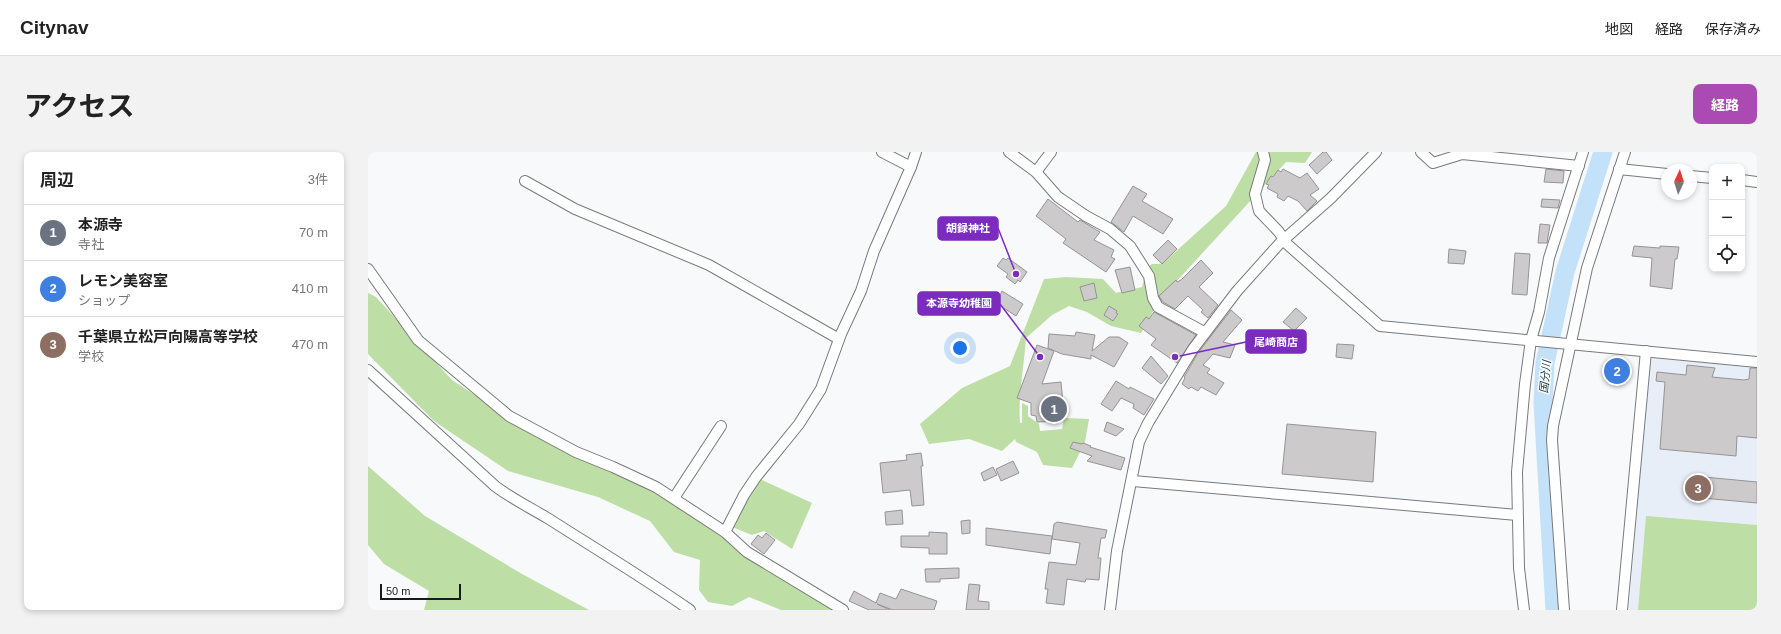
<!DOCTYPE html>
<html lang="ja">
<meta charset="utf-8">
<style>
body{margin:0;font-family:Arial,"Noto Sans JP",sans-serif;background:#f2f2f2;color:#222}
.controls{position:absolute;right:12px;top:12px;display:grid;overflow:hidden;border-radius:8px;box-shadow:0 2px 6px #0003}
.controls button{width:36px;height:36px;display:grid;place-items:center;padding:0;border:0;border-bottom:1px solid #e0e0e0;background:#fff;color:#222;font:20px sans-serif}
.compass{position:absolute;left:1293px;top:12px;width:36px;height:36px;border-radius:50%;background:#fff;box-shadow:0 2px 6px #0003;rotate:4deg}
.scale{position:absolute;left:12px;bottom:10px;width:81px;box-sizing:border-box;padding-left:4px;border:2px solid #1a1a1b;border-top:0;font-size:11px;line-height:14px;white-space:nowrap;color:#1a1a1b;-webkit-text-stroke:3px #fff;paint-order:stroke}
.you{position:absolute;left:592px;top:196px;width:14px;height:14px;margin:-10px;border:3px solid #fff;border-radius:50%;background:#1a73e8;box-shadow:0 0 0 6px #1a73e833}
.badge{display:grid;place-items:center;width:26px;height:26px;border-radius:50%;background:#ab4ab2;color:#fff;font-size:13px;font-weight:700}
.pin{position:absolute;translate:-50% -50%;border:2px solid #fff;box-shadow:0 1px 4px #0006}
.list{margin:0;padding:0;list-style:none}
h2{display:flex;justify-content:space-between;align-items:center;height:52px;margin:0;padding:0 16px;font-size:17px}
h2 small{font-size:13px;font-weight:400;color:#767676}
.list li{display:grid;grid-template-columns:26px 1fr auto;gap:12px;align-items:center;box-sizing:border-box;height:56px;padding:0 16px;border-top:1px solid #e0e0e0}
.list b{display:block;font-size:15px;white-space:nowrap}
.list p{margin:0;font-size:13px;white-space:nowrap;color:#767676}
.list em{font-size:13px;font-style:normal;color:#767676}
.icon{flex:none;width:22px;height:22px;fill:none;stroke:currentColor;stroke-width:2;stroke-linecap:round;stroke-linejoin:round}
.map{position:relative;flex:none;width:1389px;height:458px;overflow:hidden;border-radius:8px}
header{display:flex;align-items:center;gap:24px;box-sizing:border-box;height:56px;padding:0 20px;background:#fff;border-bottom:1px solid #e0e0e0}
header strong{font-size:19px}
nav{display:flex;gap:22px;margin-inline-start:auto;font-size:14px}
.intro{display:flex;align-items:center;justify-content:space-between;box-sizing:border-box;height:96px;padding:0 24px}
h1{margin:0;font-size:28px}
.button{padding:10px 18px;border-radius:8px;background:#ab4ab2;color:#fff;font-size:14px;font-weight:700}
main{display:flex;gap:24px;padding:0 24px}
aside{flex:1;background:#fff;border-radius:8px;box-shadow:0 2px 6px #0003}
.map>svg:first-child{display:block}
.built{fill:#e7eef7}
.green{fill:#bddea4}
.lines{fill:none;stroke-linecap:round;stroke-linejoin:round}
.river{stroke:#c3e1f8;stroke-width:19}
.building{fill:#cdcacb;stroke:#969395}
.minor-casing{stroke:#787a7c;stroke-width:12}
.minor{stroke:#fff;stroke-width:10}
.labels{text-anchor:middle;stroke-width:3;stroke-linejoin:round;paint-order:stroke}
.water-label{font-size:11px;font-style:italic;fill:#16394f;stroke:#fff}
.leader{fill:none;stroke:#7b2cbf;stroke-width:1.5}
.callout-dot{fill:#7b2cbf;stroke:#fff;stroke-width:1.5}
.callout{fill:#7b2cbf;stroke:#7b2cbf;stroke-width:1.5}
.callout-label{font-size:11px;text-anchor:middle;font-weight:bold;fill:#fff}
</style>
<header>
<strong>Citynav</strong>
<nav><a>地図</a><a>経路</a><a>保存済み</a></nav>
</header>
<div class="intro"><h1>アクセス</h1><a class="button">経路</a></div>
<main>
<aside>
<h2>周辺<small>3件</small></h2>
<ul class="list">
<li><span class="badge" style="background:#6b7280">1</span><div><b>本源寺</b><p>寺社</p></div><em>70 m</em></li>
<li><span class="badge" style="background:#3f7fe0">2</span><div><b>レモン美容室</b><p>ショップ</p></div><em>410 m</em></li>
<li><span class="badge" style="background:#8d6e63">3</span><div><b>千葉県立松戸向陽高等学校</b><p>学校</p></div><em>470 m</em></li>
</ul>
</aside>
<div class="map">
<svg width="1389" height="458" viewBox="0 0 1389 458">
<rect width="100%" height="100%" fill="#f7f9fb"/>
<!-- built -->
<polygon class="built" points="1281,206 1389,215 1389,458 1261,458"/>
<!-- green -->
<g class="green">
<path d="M 888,0 L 944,0 L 937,11 L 918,10 L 807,131 L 784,161 L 773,181 L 743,174 L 719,160 L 701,154 L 684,163 L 658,186 C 656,215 650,243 652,271 L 654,271 L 654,251 L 660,254 L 660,264 L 671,272 L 672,279 L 694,277 L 696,266 L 721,267 L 717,290 L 704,316 L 675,313 L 669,300 L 648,290 L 647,287 L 634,299 L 601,287 L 561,292 L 552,272 L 594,236 L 642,214 L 676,127 L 698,125 L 735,127 L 748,141 L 774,135 L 779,115 L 784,112 L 794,112 L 858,54 Z"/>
<polygon points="0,141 8,145 84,228 175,288 290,342 468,458 413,458 381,445 364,454 340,450 331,438 332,408 306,400 282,369 230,345 140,319 66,269 0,202"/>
<polygon points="0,314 57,364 154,422 221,458 56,458 61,439 16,412 0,393"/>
<polygon points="392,327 444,351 424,397 396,379 384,383 364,375 382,339"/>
<polygon points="1278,364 1389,373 1389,458 1270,458"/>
</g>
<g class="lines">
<!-- river -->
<polyline class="river" points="1187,458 1175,251 1177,211 1197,120 1235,0"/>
</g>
<!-- building -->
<g class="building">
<polygon points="955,0 958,0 964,8 949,22 941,13"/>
<polygon points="915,17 932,26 939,21 951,37 942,43 949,49 939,59 930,49 920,44 916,49 909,45 910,42 899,36 901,33 898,32 903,24 905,25 910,18 913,20"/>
<polygon points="1178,17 1196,19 1195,31 1176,30"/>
<polygon points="765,34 779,42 774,49 805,67 795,82 765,64 756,80 743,70"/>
<polygon points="680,47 710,70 712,68 732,80 726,88 746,98 743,105 747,107 738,120 695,91 698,87 668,64"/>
<polygon points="1174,47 1192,48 1190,56 1173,55"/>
<polygon points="1172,72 1182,73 1179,91 1170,91"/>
<polygon points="800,88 809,97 794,112 785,103"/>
<polygon points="1266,94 1292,96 1292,94 1311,95 1309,107 1307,107 1304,137 1282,134 1284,106 1264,104"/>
<polygon points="1081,97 1098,99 1096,112 1080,111"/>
<polygon points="1147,101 1162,102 1159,143 1144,142"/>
<polygon points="635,106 638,108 640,106 659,120 652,130 650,128 647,132 638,125 640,122 629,114"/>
<polygon points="833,108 845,121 831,135 850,153 840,166 833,160 835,158 820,144 807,157 795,150 791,144 808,128 809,130 813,128"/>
<polygon points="762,115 767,138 754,141 747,118"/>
<polygon points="726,131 729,146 716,149 712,135"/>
<polygon points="634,139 655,152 648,164 631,153 630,155 623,151 628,143 631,145"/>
<polygon points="741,154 749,159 748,161 750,162 745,169 736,163"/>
<polygon points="928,156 939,166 926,179 915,170"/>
<polygon points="863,158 874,168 855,190 867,193 862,206 845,202 835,213 842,217 839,221 856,231 848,243 833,235 830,239 823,235 821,237 814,232 817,226 816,225 830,201"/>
<polygon points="786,160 828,183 809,211 783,193 788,187 771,174 778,165 781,167"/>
<polygon points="708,180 727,183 724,199 741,185 751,185 760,191 746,215 723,203 723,207 694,202 680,196 681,182 707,184"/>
<polygon points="969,192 986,193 984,207 968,205"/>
<polygon points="669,193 686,199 674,232 693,230 696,262 692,263 692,269 669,270 668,264 663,263 663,251 649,246"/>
<polygon points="783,204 800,224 793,232 774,216"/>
<polygon points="1319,213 1347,216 1344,225 1376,228 1381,227 1382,216 1389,216 1389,286 1369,284 1368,304 1292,297 1297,230 1288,229 1289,220 1318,223"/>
<polygon points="748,229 761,237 762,235 786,247 776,263 765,256 766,252 753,246 744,259 733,252"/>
<polygon points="739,270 756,277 748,284 736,279"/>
<polygon points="919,272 1008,280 1005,330 914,322"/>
<polygon points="705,290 714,292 715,291 723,294 722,295 757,306 753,318 719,309 724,304 702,296"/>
<polygon points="553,301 555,314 553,314 556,353 544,354 542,338 515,341 512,311 539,308 538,303"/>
<polygon points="645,309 651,321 633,329 628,317"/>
<polygon points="625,315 629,323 616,329 613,321"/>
<polygon points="1336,325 1389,330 1389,351 1334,346"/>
<polygon points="534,358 535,372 518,373 517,360"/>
<polygon points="602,368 602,381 594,382 593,369"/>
<polygon points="689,370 739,378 737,386 733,386 730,406 733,406 731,428 718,427 717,430 699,427 696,453 678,451 680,437 677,437 681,410 708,413 712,391 684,387 686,372"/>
<polygon points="618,376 684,384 682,402 618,393"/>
<polygon points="561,380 579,381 579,402 561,402 561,396 533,395 533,384 561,384"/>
<polygon points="398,381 407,388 396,402 383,392 390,383 394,386"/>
<polygon points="591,416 591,426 572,427 572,430 558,430 557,417"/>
<polygon points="601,432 612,433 610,449 621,450 621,458 598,458"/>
<polygon points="533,437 569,449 566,458 525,458 509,452 522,458 501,458 481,449 486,439 508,451 512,441 528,447"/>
</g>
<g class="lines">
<!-- minor casing -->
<g class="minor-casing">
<g id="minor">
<polyline points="641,0 668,20 690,45 718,64 742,77 762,94 781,124 785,146 790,155 836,180"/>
<polyline points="895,0 897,8 887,42 891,59 911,80 919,92 1012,174 1389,210"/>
<polyline points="1053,0 1065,11 1094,2 1211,14"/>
<polyline points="543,15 548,0"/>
<polyline points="1251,17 1299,22"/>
<polyline points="668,20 683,0"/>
<polyline points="1323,24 1344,26"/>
<polyline points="1374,28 1389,30"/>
<polyline points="157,29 207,57 341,113 471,187"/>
<polyline points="0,117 50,188 141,264 208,300 245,315 288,335 357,380 379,400 475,458"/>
<path d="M 0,218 L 127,334 C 144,347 163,356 181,367 C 228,397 276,426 322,458"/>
<polyline points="765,329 1149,363"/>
<polyline points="306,346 353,274"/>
<polyline points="357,380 376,343 388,325 431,272 453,237 473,182 493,139 506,99 543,15 514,0"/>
<polyline points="742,458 749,399 771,290 780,271 825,197 869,139 912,91 963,46 1008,0"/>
<polyline points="1156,458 1151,416 1149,320 1157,232 1163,188 1171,160 1181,106 1215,0"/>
<polyline points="1196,458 1184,288 1185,274 1219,116 1257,0"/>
<polyline points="1254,458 1278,199"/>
</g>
</g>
<!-- minor -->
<use href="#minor" class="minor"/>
</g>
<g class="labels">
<!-- water labels -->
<g class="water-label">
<text transform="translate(1177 225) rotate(-85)" y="4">国分川</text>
</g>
</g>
<!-- callouts -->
<path class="leader" d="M648 122L630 76M672 205L632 152M807 205L878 190"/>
<g class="callout-dot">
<circle cx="648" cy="122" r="4"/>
<circle cx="672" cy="205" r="4"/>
<circle cx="807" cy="205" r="4"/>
</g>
<g class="callout">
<rect x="570" y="65" width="60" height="23" rx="4"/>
<rect x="550" y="140" width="82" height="23" rx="4"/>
<rect x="878" y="178" width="60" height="23" rx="4"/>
</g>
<g class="callout-label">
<text x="600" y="80">胡録神社</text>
<text x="591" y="155">本源寺幼稚園</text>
<text x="908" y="194">尾崎商店</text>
</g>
</svg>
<div class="controls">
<button>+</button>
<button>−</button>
<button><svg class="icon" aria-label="locate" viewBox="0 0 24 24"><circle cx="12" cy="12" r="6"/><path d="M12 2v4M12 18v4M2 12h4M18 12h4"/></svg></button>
</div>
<svg class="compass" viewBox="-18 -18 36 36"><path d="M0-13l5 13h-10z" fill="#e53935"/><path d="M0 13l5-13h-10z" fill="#767676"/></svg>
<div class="scale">50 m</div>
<div class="you"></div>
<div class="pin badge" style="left:686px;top:257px;background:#6b7280">1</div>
<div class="pin badge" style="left:1249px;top:219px;background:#3f7fe0">2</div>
<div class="pin badge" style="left:1330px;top:336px;background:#8d6e63">3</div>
</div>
</main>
